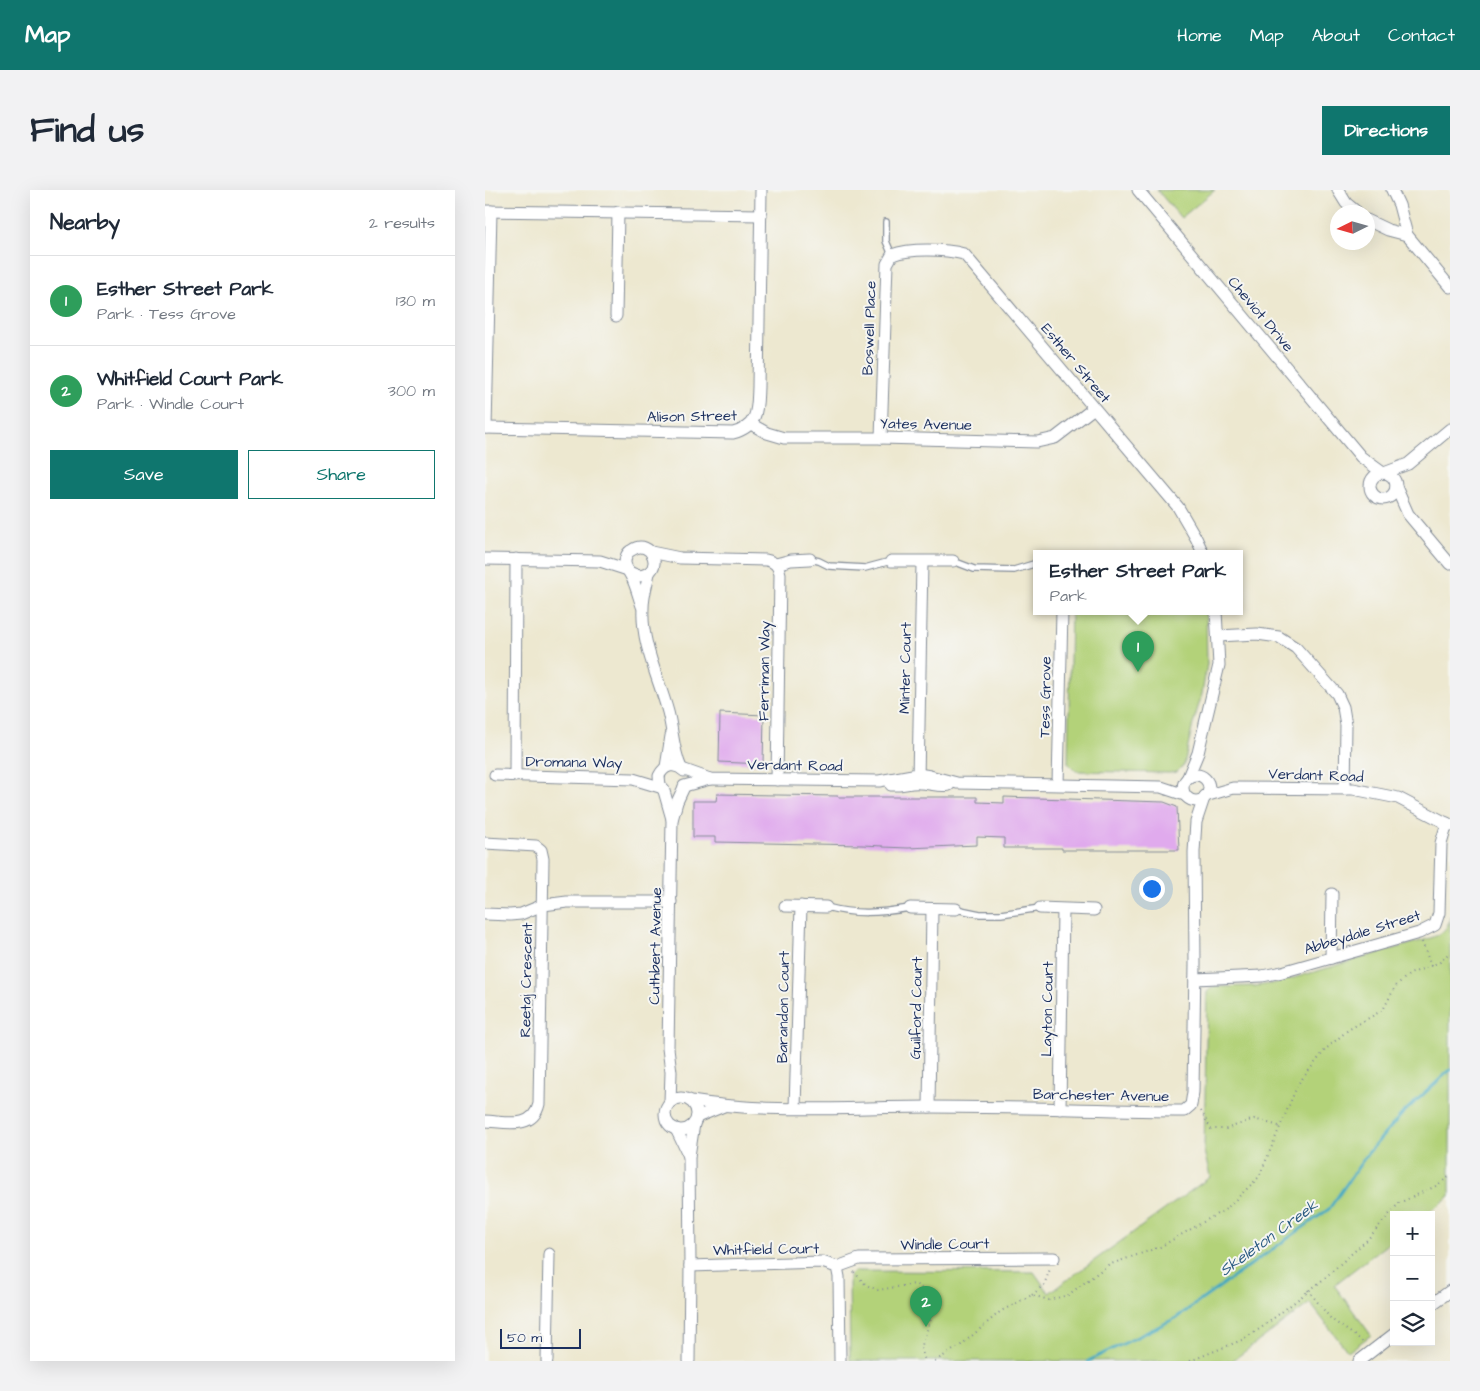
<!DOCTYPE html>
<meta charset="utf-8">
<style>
body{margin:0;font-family:"Architects Daughter",sans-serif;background:#f2f2f3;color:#1f2937}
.controls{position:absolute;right:15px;bottom:15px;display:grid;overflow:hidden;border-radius:0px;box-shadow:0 5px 20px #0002}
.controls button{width:45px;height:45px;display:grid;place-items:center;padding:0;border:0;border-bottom:1px solid #e0e1e3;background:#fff;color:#1f2937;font:25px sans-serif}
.compass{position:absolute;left:845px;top:15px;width:45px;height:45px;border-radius:50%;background:#fff;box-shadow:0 5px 20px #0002;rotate:265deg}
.scale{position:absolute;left:15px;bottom:12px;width:81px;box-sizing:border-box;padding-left:5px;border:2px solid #1b2f5e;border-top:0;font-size:14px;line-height:18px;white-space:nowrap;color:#1b2f5e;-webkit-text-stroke:4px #f6f6f2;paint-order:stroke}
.you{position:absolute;left:666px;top:698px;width:18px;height:18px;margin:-12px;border:4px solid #fff;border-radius:50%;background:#1a73e8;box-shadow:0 0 0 8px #1a73e833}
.badge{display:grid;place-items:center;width:32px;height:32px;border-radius:50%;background:#0f766e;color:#fff;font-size:16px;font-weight:700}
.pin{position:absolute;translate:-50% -41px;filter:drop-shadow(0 1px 2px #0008)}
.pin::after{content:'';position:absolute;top:26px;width:18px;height:15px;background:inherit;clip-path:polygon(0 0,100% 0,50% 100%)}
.popup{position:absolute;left:548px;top:360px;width:210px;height:65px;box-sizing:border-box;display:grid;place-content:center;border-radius:0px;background:#fff;filter:drop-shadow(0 1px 4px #0005);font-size:16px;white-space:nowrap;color:#747a83}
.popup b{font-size:19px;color:#1f2937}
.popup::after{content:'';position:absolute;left:50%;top:100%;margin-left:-10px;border:10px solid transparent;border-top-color:#fff}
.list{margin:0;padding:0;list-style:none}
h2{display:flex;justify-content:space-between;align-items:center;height:65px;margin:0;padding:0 20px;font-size:21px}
h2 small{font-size:16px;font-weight:400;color:#747a83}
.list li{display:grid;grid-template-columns:32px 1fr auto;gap:15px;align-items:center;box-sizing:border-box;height:90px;padding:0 20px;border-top:1px solid #e0e1e3}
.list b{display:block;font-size:19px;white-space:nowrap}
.list p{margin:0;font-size:16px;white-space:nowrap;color:#747a83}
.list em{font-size:16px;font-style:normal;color:#747a83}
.actions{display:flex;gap:10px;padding:15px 20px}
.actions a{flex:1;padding:11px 0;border:1px solid #0f766e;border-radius:0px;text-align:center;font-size:18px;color:#0f766e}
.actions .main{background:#0f766e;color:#fff}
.icon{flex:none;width:28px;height:28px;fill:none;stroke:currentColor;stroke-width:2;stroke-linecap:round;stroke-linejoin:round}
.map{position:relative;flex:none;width:965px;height:1171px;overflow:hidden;border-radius:0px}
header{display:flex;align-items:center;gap:30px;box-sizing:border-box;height:70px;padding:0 25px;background:#0f766e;color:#fff}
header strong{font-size:24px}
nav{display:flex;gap:28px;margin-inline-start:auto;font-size:18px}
.intro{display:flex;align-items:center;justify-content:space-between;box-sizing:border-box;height:120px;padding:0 30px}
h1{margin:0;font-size:35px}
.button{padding:12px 22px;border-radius:0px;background:#0f766e;color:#fff;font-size:18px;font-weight:700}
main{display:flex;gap:30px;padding:0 30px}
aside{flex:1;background:#fff;border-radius:0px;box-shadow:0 5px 20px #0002}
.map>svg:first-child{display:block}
.green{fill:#b3d279;stroke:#67806c}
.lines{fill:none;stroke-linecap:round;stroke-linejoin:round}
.stream{stroke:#40a8c1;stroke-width:3}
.building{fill:#e0aaed}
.lane-casing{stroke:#848c97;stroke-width:8}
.street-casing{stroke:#848c97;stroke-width:13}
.path{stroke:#848c97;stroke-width:2;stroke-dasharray:1 4;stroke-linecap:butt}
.lane{stroke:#fff;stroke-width:5.5}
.street{stroke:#fff;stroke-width:11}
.labels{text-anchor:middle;stroke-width:4;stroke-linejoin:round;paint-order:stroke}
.street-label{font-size:15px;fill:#1b2f5e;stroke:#f6f6f2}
.water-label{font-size:16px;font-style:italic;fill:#285981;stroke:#f6f6f2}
</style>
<header>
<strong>Map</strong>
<nav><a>Home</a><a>Map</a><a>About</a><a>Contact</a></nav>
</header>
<div class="intro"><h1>Find us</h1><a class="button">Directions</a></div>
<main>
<aside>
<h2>Nearby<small>2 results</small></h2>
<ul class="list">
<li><span class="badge" style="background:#2e9e5b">1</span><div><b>Esther Street Park</b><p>Park · Tess Grove</p></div><em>130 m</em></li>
<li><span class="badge" style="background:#2e9e5b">2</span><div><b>Whitfield Court Park</b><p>Park · Windle Court</p></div><em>300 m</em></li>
</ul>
<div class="actions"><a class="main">Save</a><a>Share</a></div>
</aside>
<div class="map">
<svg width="965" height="1171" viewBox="0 0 965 1171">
<rect width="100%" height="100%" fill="#f6f6f2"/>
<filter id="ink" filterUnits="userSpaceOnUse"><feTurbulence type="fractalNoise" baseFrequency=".02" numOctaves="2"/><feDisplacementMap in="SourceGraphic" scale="10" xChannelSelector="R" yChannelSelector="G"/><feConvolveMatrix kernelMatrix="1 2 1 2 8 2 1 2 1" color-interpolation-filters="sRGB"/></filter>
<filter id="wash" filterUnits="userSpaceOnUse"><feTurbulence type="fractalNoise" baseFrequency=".0096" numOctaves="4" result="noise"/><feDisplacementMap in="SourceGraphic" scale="20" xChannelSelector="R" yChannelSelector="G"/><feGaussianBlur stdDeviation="1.12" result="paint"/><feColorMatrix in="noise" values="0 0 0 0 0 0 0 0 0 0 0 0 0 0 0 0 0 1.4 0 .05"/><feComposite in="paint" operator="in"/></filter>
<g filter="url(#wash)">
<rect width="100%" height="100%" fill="#ede8d0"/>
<!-- green -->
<g class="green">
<polygon points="672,0 730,0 696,28"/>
<polygon points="586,421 721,421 722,474 717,504 708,534 699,575 692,582 684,583 591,581 583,573"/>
<path d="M 965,726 L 965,1006 L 940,1025 L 909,1025 L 909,1049 L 849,1095 L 886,1145 L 863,1162 L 825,1113 L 747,1171 L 365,1171 L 364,1086 L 369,1081 L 549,1082 L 564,1103 L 725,987 L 719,961 L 722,802 L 727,797 L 771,796 L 791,793 L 946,748 C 957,744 964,738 965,726 Z"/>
</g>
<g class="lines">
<!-- stream -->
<polyline class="stream" points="603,1171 691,1128 844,1019 883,963 918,923 965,880"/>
</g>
<g id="blocks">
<!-- building -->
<g class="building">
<polygon points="235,523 279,525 278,574 234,572"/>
<polygon points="232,604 353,606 353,607 492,607 492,612 519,613 519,607 679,612 692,617 694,660 577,660 577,658 519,658 519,648 492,647 492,655 423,658 398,657 398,656 377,655 230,652 230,647 208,647 208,611 231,611"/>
</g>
</g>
</g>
<g filter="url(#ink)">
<use href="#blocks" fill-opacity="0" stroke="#848c97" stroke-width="1"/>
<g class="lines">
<!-- lane casing -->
<g class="lane-casing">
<g id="lane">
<polyline points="401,32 401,51 407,65"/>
<polyline points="325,369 334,371 344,376 380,378 406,371"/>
<polyline points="468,371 489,379 529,380 552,373"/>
<path d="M 341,717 C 371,725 394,723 425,718"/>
<polyline points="471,719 495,724 516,724 555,718"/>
</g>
</g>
<!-- street casing -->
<g class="street-casing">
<g id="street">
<polyline points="653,0 876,267 898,283"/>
<polyline points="853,0 861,13 872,22"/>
<polyline points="907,0 914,15 922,45 965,97"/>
<polyline points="0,21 276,25"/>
<polyline points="882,30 903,40 922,45"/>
<polyline points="131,126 133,22"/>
<polyline points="266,234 282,243 299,248 396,248 552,252 570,248 609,218"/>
<path d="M 0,238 L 248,243 C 274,236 272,219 273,197 L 276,0"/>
<polyline points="1,238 6,21"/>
<path d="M 396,248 L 402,74 L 407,65 C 425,58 460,59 479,64 L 693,317 L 711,348 L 718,363"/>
<circle cx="898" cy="296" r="13"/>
<polyline points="899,283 923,274 965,239"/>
<polyline points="911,297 923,324 965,374"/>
<path d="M 166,362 L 195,368 L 281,370 C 290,372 293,375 295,384 L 292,590"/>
<polyline points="0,369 115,371 143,380"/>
<polyline points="406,371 468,371"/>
<polyline points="291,374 306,370 325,369"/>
<path d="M 144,382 L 154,386 C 182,382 166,347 147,360 C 142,362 140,368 140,373 C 141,379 146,385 148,390 C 152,399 154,408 157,416"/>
<path d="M 164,383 C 162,394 158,406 158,418 C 156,454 174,488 183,522 C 188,541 188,560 196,578"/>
<polyline points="733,446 772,444 794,447 811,458 852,504 858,517 861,535 860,599"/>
<polyline points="181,577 186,546"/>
<polyline points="197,579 225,589 394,591 433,584 445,586 472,593 676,597 700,605"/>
<polyline points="10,585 148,589 178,598"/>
<circle cx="711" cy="598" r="13"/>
<polyline points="30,586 31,369"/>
<polyline points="703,587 713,563 734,475 731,421"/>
<polyline points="433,590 437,372"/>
<polyline points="573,594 577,421"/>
<path d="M 406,595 C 416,596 425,592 435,593 C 445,593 453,597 464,595"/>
<polyline points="199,596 225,589"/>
<polyline points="720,606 748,598 868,599 913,608 965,635"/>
<path d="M 187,629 L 179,601 L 175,595 L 174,586 C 179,575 190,572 199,581"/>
<path d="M 0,653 L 51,656 L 56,660 L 58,669 L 54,914 C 48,940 21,932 0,931"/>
<polyline points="300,716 341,717"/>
<polyline points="425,718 471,719"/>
<polyline points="555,718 609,720"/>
<polyline points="0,724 25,725 36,724 58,715 82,712 186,712"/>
<polyline points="846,768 847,704"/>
<polyline points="710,789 777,786 797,782 934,743 950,735 954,723 956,653 962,633"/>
<circle cx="196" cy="924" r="16"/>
<path d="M 206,911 C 284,924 365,917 444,917 C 529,917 614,920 699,921 L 706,915 L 708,902 L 710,774 L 709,662 L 711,632 L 719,608"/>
<polyline points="185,912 186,882 183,858 187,630 192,612 199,597"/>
<polyline points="444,917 447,719"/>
<polyline points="310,918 316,716"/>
<polyline points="575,919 578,720"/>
<polyline points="212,927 239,916"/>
<polyline points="191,939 204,966"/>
<polyline points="205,1076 337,1072 352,1077 354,1087 355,1171"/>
<polyline points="352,1077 374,1069 569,1068"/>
<polyline points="946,1115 965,1101"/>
<polyline points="62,1171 64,1064"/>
<polyline points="204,1171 205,1076 204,966 209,934"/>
<polyline points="874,1171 909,1144"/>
</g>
</g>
<!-- path -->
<g class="path">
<polyline points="937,752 946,776"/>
<polyline points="716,921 726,939 741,939 769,929 794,936"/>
<polyline points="369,1082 381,1095 393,1100 430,1094 446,1104 451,1114 436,1158 440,1171"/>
<polyline points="823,1100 846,1129 876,1150 878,1154"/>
<polyline points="547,1105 559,1095 565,1079"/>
<polyline points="450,1171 475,1156 516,1121 547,1105 564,1110 583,1105 623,1075 675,1057 741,1019 774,987 813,894 841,859 863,840 898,820 910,797 916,791 925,784 955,772 965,762"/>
<polyline points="705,1171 757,1150 776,1138 834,1093 882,1050 914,1013 951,996 965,986"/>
</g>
<!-- lane -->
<use href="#lane" class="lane"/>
<!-- street -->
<use href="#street" class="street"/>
</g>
</g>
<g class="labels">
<!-- street labels -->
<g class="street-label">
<text transform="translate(776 124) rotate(50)" y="5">Cheviot Drive</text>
<text transform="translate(384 138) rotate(-88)" y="5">Boswell Place</text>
<text transform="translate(591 173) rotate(50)" y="5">Esther Street</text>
<text transform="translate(207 226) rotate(-1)" y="5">Alison Street</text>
<text transform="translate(441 234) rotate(1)" y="5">Yates Avenue</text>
<text transform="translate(420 478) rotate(-89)" y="5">Minter Court</text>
<text transform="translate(279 481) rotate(-89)" y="5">Ferriman Way</text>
<text transform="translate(560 507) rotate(-89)" y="5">Tess Grove</text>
<text transform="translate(89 572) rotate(1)" y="5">Dromana Way</text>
<text transform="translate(310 575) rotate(1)" y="5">Verdant Road</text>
<text transform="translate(831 585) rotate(2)" y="5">Verdant Road</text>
<text transform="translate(877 742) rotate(-17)" y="5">Abbeydale Street</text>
<text transform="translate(170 756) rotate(-89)" y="5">Cuthbert Avenue</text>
<text transform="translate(41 790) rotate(-89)" y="5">Reetaj Crescent</text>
<text transform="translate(298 817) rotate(-89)" y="5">Barandon Court</text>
<text transform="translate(431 818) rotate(-89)" y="5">Guilford Court</text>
<text transform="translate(562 819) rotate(-89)" y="5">Layton Court</text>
<text transform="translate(616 905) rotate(1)" y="5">Barchester Avenue</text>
<text transform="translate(460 1054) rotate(-1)" y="5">Windle Court</text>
<text transform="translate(281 1059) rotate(-1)" y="5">Whitfield Court</text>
</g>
<!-- water labels -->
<g class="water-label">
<text transform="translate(783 1047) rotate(-36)" y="6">Skeleton Creek</text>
</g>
</g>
</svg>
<div class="controls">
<button>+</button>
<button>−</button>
<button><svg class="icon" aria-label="layers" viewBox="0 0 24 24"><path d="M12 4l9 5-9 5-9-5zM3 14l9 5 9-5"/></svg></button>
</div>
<svg class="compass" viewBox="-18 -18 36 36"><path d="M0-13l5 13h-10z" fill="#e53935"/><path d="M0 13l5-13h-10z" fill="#747a83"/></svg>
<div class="scale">50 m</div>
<div class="you"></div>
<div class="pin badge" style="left:653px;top:482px;background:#2e9e5b">1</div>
<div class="popup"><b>Esther Street Park</b>Park</div>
<div class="pin badge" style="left:441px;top:1137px;background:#2e9e5b">2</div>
</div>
</main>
